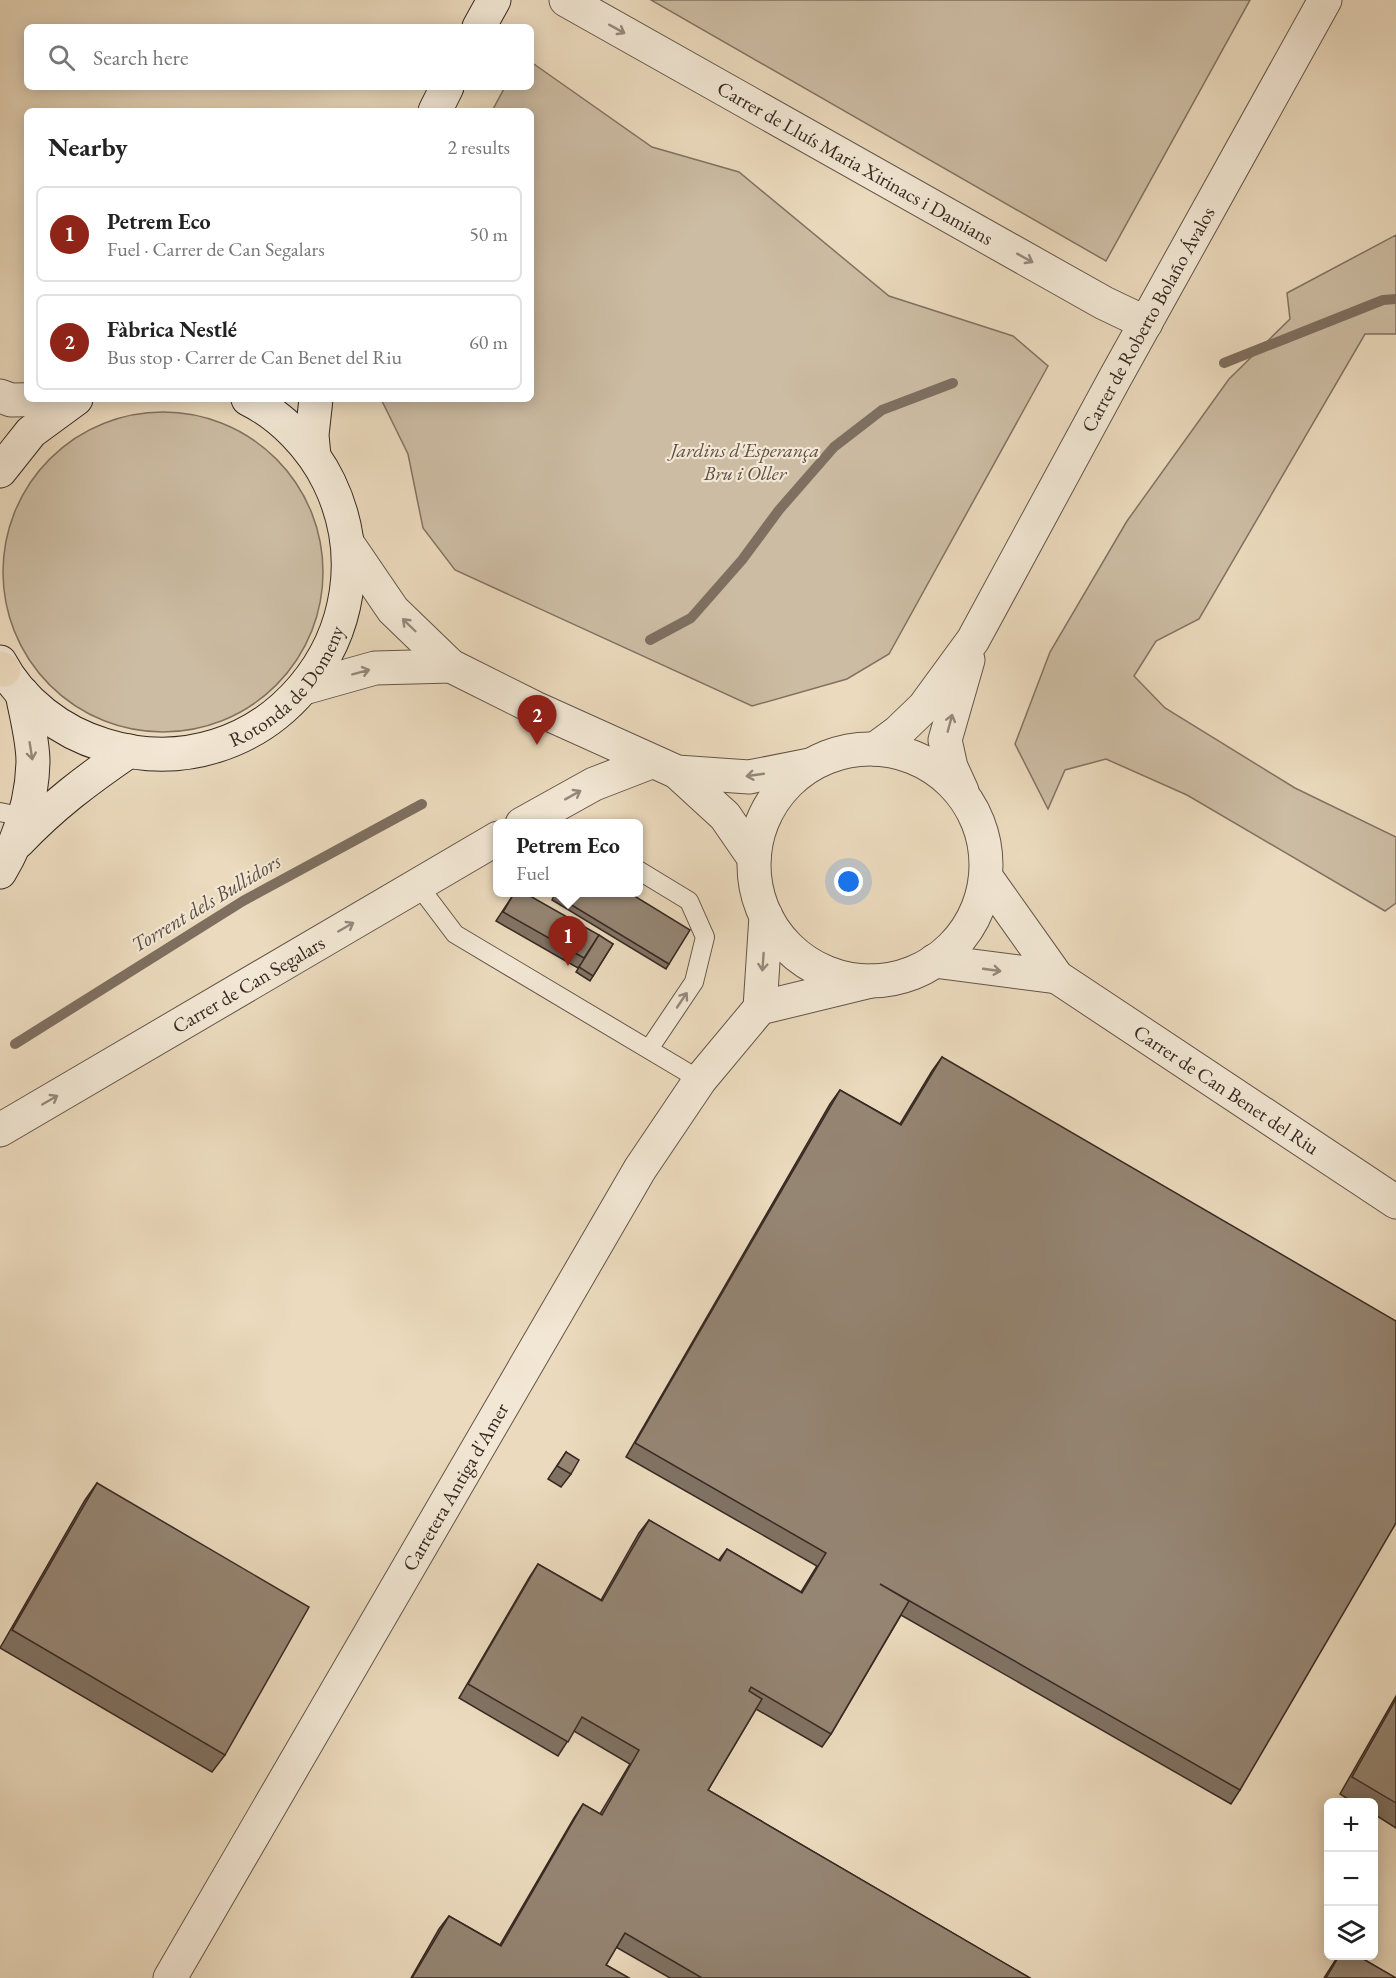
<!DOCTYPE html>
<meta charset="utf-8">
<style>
body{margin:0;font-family:"EB Garamond",serif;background:#f2f2f2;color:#222}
.controls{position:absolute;right:18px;bottom:18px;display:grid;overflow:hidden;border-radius:9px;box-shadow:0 3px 15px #0003}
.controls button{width:54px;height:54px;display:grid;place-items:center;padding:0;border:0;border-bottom:2px solid #e0e0e0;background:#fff;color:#222;font:30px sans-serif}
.you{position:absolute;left:849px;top:882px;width:21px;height:21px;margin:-15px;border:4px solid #fff;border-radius:50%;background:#1a73e8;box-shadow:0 0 0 9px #1a73e833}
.badge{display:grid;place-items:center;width:39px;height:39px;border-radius:50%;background:#8f2418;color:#fff;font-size:20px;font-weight:700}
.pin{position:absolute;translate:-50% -50px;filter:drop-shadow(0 2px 3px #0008)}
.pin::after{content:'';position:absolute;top:32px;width:21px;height:18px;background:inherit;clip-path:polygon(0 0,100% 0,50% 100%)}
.popup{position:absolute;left:493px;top:819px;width:150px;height:78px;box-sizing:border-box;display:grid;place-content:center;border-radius:9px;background:#fff;filter:drop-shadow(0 2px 4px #0005);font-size:20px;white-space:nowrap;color:#767676}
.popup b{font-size:22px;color:#222}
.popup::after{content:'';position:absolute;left:50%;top:100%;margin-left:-12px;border:12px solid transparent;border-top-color:#fff}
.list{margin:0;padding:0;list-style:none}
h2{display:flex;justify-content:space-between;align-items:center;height:78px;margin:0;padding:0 24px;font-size:26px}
h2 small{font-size:20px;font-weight:400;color:#767676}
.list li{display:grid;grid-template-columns:39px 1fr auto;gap:18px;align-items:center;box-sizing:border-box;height:96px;margin:0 12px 12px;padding:0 12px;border:2px solid #e0e0e0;border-radius:9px}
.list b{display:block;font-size:22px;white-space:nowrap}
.list p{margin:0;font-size:20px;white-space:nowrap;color:#767676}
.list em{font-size:20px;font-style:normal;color:#767676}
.icon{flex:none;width:33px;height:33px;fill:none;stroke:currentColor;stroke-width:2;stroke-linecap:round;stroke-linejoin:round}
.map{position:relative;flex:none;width:1396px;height:1978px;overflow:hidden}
.search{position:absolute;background:#fff;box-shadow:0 3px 15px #0003;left:24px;top:24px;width:510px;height:66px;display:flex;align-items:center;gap:15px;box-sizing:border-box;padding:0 21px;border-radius:9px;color:#767676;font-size:22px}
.panel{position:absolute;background:#fff;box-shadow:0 3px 15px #0003;left:24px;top:108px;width:510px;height:294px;border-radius:9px}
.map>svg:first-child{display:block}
.green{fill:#ccbca3;stroke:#827263;stroke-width:1.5}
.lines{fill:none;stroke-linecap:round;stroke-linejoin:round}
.stream{stroke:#7e6f60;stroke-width:10}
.service-casing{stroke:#64554a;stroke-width:20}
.minor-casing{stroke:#64554a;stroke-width:35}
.secondary-casing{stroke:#372923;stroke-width:35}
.motorway-casing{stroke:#372923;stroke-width:35}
.service{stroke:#f2e7d4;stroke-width:18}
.minor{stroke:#f2e7d4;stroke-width:33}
.secondary{stroke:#f2e7d4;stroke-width:33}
.motorway{stroke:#ebdabd;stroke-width:33}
.wall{fill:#807263;stroke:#372923;stroke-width:1.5}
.building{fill:#958573;stroke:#372923;stroke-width:1.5}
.oneway{stroke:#94887c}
.labels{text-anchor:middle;stroke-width:4.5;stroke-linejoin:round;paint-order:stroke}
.street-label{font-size:20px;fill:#372923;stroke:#f2e7d4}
.park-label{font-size:20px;font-style:italic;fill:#5c4e43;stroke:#f2e7d4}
.water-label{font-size:21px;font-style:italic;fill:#5b4c42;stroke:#f2e7d4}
</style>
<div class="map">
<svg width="1396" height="1978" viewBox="0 0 1396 1978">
<rect width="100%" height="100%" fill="#ebdabd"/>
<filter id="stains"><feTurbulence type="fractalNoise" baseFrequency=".00333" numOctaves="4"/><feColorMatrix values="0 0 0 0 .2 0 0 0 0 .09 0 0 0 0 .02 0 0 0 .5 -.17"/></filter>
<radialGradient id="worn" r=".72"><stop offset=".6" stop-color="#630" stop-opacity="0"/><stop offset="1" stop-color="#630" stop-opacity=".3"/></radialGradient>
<!-- green -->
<g class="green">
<polygon points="651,0 1250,0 1106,261"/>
<polygon points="531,62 652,147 739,172 889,296 1013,336 1048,366 889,654 847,679 752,706 455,570 423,528 408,454 381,399 531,399 531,111 492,111 505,87 531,87"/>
<polygon points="1396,235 1396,334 1365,334 1199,619 1156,641 1134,676 1165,708 1295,788 1396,837 1396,903 1385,911 1187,795 1106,759 1065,770 1048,809 1015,744 1050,652 1127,521 1229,379 1290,319 1287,293"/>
<circle cx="163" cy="572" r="160"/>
</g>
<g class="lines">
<!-- stream -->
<g class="stream">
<polyline points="1224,363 1383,300 1396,299"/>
<polyline points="650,640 691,618 742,560 779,510 834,447 882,410 953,383"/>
<polyline points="15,1044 243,901 422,804"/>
</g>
<!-- service casing -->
<g class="service-casing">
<g id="service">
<polyline points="0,812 25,817"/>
<polyline points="638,870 689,901 705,937 694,982 649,1049"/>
<polyline points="418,885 455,934 700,1080"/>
</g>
</g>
<!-- minor casing -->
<g class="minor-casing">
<g id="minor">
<path id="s1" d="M 566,0 L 1104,303 L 1146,323"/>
<polyline points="0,396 11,400 75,399"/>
<polyline points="348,544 393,610 451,666 535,708 677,772 749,777 810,765"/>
<polyline points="304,688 375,668 451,666"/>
<path id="s2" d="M 875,749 L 898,732 L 924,707 L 973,640 L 1115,378 L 1325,0"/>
<circle cx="870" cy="865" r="116"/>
<polyline points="677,772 725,816 754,858"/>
<polyline points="962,791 951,767 945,740 968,660"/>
<polyline points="522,824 594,784 651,762"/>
<path id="s3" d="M 986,877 L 1057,977 L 1396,1202"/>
<polyline points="934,961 1057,977"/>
<polyline points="760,1008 766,916"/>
<path id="s4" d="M 0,1130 L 498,838"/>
<path id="s5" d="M 170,1978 L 640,1169 L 700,1080 L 760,1008 L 871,981"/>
</g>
</g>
<!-- secondary casing -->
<g class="secondary-casing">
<g id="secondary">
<polyline points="479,27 494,0"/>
<polyline points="435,111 447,87"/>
<polyline points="314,456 312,435 316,399"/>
<polyline points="0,471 31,432 76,399"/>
<path id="s6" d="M 0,662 C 21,702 61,732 104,745 C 263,795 400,630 329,482 C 312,447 282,416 248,399"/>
<path d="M 18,842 C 52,806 88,779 129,751"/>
<path d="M 0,872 C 20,838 32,801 33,762 C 33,740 26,715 22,693"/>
</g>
</g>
<!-- motorway casing -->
<g class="motorway-casing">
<polyline id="motorway" points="0,668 4,670"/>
</g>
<!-- service -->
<use href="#service" class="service"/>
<!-- minor -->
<use href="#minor" class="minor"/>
<!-- secondary -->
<use href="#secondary" class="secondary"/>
<!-- motorway -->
<use href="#motorway" class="motorway"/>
</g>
<!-- wall -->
<g class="wall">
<polygon points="515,892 613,944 590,981 576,972 581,964 578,968 496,921"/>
<polygon points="556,892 669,964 666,969 552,900"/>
<polygon points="942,1057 1240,1790 1231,1804 901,1615 831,1734 822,1747 756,1709 708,1790 1030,1978 670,1978 616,1947 606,1965 629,1978 411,1978 439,1929 449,1916 500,1945 574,1818 583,1804 600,1814 630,1764 574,1731 558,1756 459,1698 529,1578 538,1564 601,1600 639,1533 649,1520 718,1561 727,1549 801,1592 817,1566 626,1457 830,1104 840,1090 900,1124 932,1071"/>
<polygon points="566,1452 571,1474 561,1487 548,1479"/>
<polygon points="97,1483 225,1755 212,1772 0,1648 85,1500"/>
<polygon points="1396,1696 1396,1828 1374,1814 1374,1803 1354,1803 1340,1794"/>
<polygon points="1338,1956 1358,1956 1396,1978 1324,1978"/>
</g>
<!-- building -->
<g class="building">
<polygon points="515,892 523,892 599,935 584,958 503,912"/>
<polygon points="557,892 628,892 690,930 669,964 555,895"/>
<polygon points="599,935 613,944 593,976 579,967"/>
<polygon points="942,1057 1396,1321 1396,1523 1240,1790 880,1584 909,1601 831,1734 751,1687 749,1691 762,1699 708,1790 1030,1978 702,1978 625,1933 606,1965 629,1978 412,1978 449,1916 501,1946 583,1804 602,1815 639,1750 582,1717 568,1742 468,1684 538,1564 602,1601 649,1520 720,1561 727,1549 802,1593 826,1553 635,1443 840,1090 901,1125"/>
<polygon points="566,1452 579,1460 571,1474 557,1466"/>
<polygon points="97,1483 309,1607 225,1755 12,1630"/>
<polygon points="1396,1699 1396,1803 1352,1777"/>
<polygon points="1339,1956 1358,1956 1396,1978 1326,1978"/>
</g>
<!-- one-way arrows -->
<defs><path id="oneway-shaft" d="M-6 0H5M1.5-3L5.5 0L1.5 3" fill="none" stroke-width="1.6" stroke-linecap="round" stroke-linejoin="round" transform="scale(1.5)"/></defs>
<g class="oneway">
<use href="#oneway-shaft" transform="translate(617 29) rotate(29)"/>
<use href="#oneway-shaft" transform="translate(1025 258) rotate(29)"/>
<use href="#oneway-shaft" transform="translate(409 625) rotate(-136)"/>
<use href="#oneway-shaft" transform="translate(361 672) rotate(-15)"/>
<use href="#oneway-shaft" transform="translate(950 723) rotate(-75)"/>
<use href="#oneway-shaft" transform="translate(31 751) rotate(81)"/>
<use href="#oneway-shaft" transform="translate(755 775) rotate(172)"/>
<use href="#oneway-shaft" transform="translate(573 795) rotate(-29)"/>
<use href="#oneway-shaft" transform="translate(346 927) rotate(-30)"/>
<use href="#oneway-shaft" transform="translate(763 962) rotate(94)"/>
<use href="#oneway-shaft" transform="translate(992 970) rotate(8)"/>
<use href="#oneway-shaft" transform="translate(682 1000) rotate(-56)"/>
<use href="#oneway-shaft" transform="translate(50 1100) rotate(-30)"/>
</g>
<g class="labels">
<!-- street labels -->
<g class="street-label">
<text dy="7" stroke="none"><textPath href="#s1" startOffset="332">Carrer de Lluís Maria Xirinacs i Damians</textPath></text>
<text dy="7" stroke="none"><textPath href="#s2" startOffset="513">Carrer de Roberto Bolaño Ávalos</textPath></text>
<text dy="7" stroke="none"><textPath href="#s6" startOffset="346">Rotonda de Domeny</textPath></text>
<text dy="7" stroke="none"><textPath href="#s4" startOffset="288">Carrer de Can Segalars</textPath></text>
<text dy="7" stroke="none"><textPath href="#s3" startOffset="326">Carrer de Can Benet del Riu</textPath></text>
<text dy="7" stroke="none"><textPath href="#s5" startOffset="568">Carretera Antiga d'Amer</textPath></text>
</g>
<!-- park labels -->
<g class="park-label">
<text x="745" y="457">Jardins d'Esperança<tspan x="745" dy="23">Bru i Oller</tspan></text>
</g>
<!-- water labels -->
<g class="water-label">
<text transform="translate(206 903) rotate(-31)" y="7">Torrent dels Bullidors</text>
</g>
</g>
<rect width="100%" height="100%" filter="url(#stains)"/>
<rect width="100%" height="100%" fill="url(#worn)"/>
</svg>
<div class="controls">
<button>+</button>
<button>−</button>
<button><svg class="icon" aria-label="layers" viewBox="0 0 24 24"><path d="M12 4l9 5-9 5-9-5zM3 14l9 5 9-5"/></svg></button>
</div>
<div class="you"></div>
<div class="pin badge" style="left:568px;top:966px">1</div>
<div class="popup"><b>Petrem Eco</b>Fuel</div>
<div class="pin badge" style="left:537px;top:745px">2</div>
<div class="search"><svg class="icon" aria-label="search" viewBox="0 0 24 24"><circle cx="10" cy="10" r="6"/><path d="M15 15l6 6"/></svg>Search here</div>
<section class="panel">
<h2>Nearby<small>2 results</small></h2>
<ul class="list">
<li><span class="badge">1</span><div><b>Petrem Eco</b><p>Fuel · Carrer de Can Segalars</p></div><em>50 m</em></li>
<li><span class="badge">2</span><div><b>Fàbrica Nestlé</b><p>Bus stop · Carrer de Can Benet del Riu</p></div><em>60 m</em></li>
</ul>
</section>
</div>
